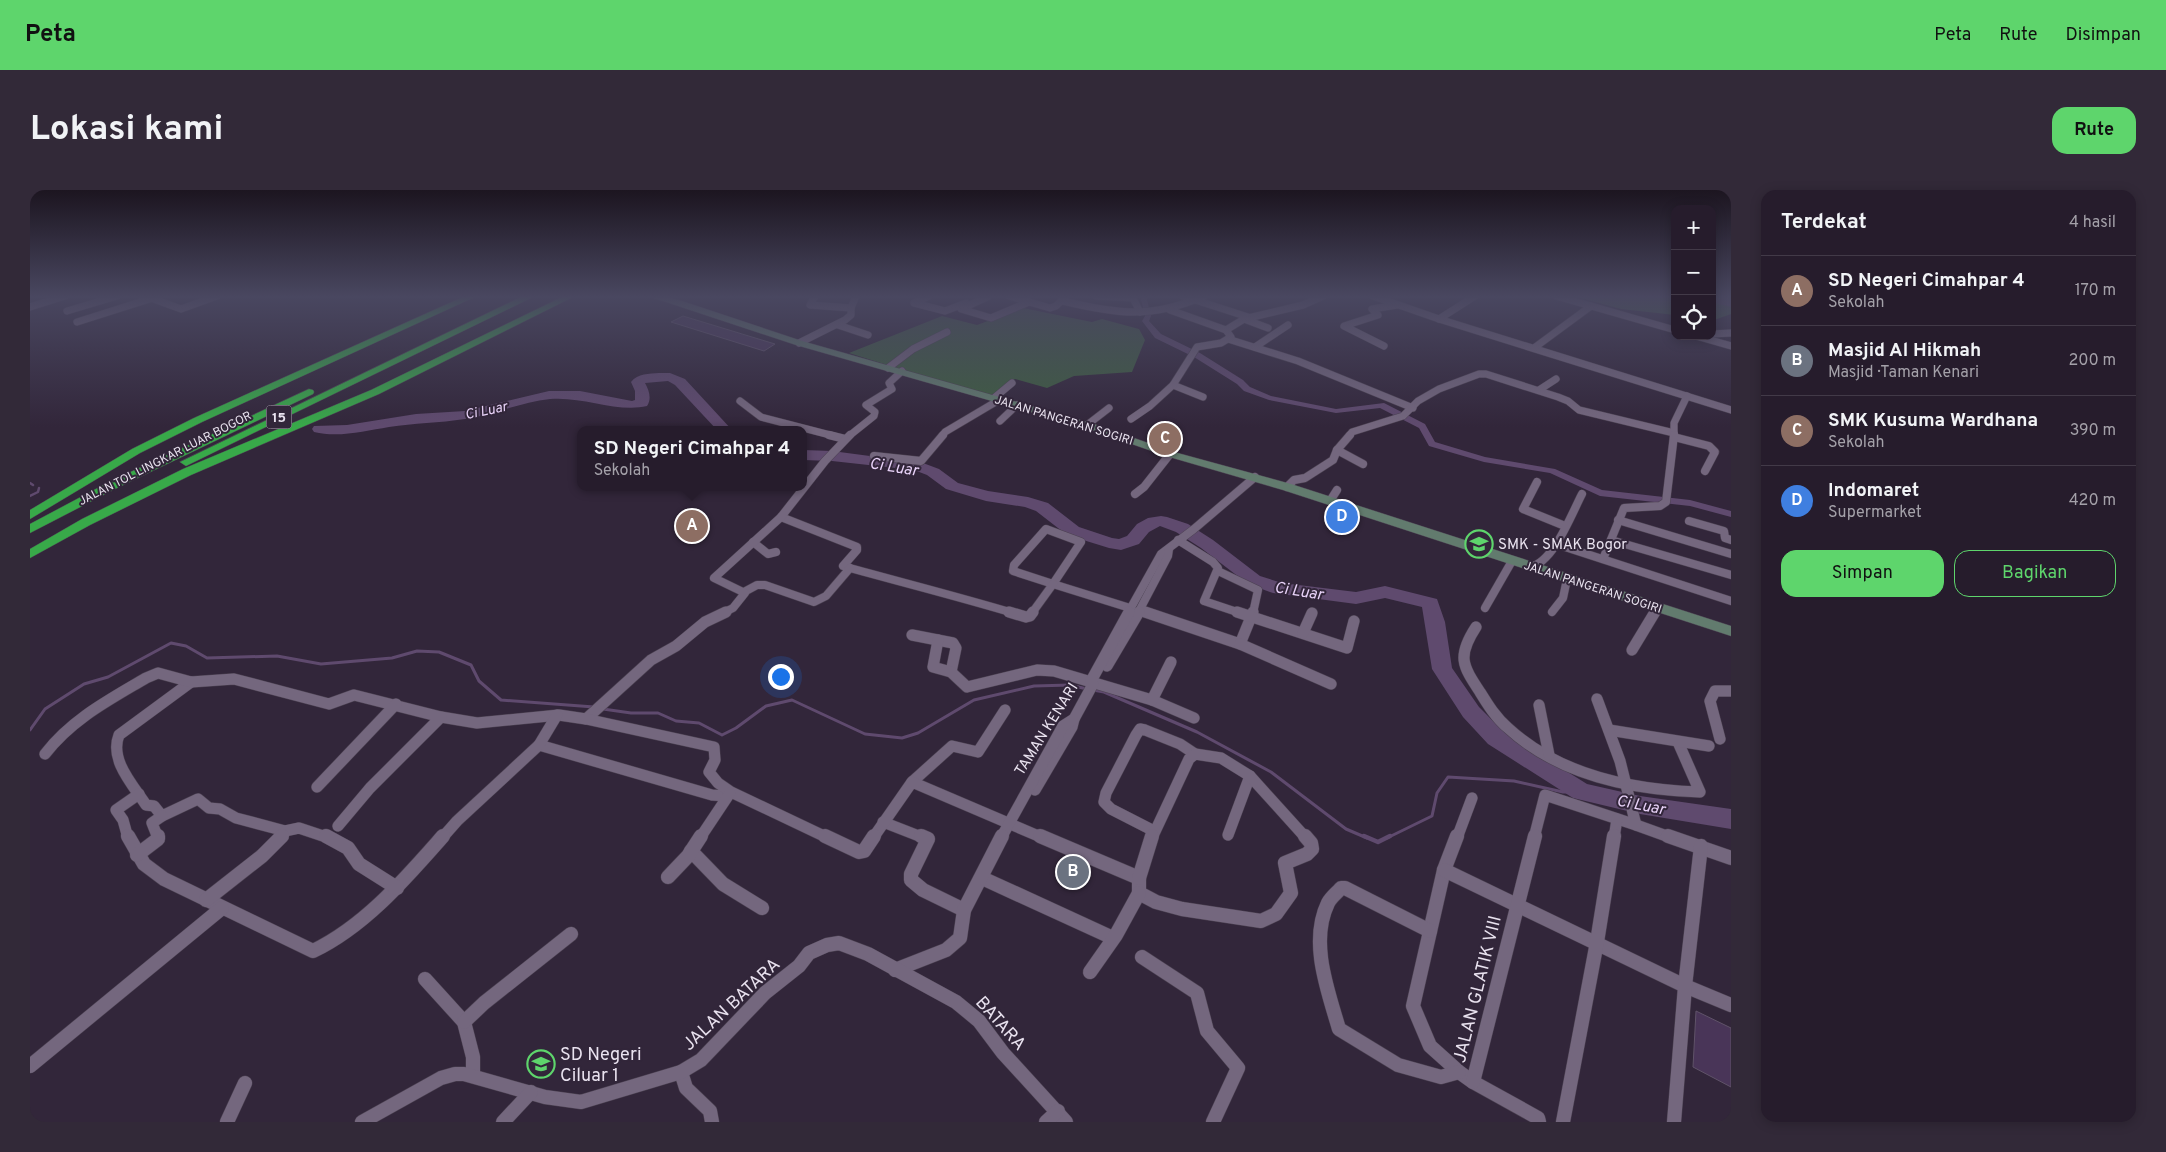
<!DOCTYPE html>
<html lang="id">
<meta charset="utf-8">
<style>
body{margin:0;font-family:Overpass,sans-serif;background:#322938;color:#f1f3f6}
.controls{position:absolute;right:15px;top:15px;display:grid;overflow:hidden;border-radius:10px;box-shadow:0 2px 12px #0003}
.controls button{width:45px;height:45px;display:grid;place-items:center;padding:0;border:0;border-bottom:1px solid #423a48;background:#261c2c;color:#f1f3f6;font:25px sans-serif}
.you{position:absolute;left:750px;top:486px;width:18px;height:18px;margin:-12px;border:4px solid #fff;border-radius:50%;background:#1a73e8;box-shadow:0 0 0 8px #1a73e833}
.badge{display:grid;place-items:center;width:32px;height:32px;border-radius:50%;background:#5ed56c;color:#fff;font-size:16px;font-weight:700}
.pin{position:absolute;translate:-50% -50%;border:2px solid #fff;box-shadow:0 1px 5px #0006}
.popup{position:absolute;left:547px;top:236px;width:230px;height:65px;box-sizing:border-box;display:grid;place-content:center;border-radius:10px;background:#261c2c;filter:drop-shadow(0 1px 4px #0005);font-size:16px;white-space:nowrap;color:#a4a1a9}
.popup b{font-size:19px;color:#f1f3f6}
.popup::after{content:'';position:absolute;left:50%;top:100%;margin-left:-10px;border:10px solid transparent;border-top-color:#261c2c}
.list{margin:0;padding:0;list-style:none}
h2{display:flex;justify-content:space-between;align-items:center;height:65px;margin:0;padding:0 20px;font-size:21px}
h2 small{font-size:16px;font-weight:400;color:#a4a1a9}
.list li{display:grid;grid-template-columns:32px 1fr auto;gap:15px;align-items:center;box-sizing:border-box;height:70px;padding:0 20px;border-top:1px solid #423a48}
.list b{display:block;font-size:19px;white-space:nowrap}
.list p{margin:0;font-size:16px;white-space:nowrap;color:#a4a1a9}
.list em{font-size:16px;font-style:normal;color:#a4a1a9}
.actions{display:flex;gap:10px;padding:15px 20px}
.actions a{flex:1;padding:11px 0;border:1px solid #5ed56c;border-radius:15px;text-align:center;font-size:18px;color:#5ed56c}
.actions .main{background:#5ed56c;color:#111}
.icon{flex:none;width:28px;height:28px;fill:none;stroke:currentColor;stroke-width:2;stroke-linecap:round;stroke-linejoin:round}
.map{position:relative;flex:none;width:1701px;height:932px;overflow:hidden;border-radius:15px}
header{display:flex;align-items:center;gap:30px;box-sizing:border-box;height:70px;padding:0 25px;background:#5ed56c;color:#111}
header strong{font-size:24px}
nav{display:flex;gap:28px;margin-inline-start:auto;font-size:18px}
.intro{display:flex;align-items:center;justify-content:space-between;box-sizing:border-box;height:120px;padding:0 30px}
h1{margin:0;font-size:35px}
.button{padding:12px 22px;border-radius:15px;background:#5ed56c;color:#111;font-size:18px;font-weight:700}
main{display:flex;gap:30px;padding:0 30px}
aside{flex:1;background:#261c2c;border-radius:15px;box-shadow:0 2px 12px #0003}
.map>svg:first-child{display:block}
.green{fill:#3e5d40}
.forest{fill:#406242}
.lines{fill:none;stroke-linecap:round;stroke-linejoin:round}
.stream-far2{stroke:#5f4a6e;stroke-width:2.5}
.stream-far1{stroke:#5f4a6e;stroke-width:3}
.stream{stroke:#5f4a6e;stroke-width:4.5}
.canal{fill:#5f4a6e;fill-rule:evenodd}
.river{fill:#5f4a6e;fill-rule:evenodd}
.building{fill:#493558;stroke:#605369}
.street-far3-casing{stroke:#4c4252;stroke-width:8}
.street-far2-casing{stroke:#4c4252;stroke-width:9}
.street-far1-casing{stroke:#4c4252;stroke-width:12}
.street-casing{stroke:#4c4252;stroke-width:15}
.secondary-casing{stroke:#4c4252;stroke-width:1}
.highway-casing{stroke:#4c4252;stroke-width:1}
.street-far3{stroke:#74677e;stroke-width:7}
.street-far2{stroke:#74677e;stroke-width:8}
.street-far1{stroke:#74677e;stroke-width:11}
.street{stroke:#74677e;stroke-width:14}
.secondary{fill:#627b6e;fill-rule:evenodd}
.highway{fill:#38a949;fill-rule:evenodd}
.labels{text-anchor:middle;stroke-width:4;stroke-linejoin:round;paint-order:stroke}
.far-street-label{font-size:12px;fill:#e9e2ef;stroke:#32263a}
.far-water-label{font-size:14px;font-style:italic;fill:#e9d3f9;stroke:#32263a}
.shield{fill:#32263a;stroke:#b2aab9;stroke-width:1}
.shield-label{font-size:14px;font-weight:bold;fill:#e9e2ef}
.poi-label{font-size:15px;fill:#e9e2ef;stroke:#32263a;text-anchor:start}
.street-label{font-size:15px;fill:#e9e2ef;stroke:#32263a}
.water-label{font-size:16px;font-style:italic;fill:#e9d3f9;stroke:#32263a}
.near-street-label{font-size:18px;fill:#e9e2ef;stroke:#32263a}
.near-poi-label{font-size:18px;fill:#e9e2ef;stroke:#32263a;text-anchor:start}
</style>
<header>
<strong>Peta</strong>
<nav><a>Peta</a><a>Rute</a><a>Disimpan</a></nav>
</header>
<div class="intro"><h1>Lokasi kami</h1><a class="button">Rute</a></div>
<main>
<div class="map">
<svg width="1701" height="932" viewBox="0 0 1701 932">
<rect width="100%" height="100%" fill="#32263a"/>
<!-- green -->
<polygon class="green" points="993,118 1062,132 1072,129 1109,139 1115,150 1102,182 1044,186 1017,198 985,189 961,208 819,163 912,126 947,135"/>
<!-- forest -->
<g class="forest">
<polygon points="1544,106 1645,106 1645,125 1591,119"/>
<polygon points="1682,106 1701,108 1701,124 1687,129 1682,129"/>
</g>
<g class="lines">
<!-- stream-far2 -->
<g class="stream-far2">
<polyline points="0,293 3,295"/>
<polyline points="0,306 8,302 9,298"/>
</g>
<!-- stream-far1 -->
<g class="stream-far1">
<polyline points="1063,500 1074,502 1167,542 1241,582 1316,639 1337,648"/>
<polyline points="573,519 601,523 628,523 646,531 669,533 692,545 706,538 736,516 762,510 835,544 872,548 888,543 944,510 1004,496 1040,495 1057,499"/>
<polyline points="0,540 15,519 54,494 78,487 141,453 156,456 177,468 247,466 291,474 362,468 387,461 409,462 441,475 449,491 471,510 564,517"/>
<polyline points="1357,648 1402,626 1407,603 1418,587 1484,591 1533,602 1551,602"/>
</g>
<!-- stream -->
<polyline class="stream" points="1334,646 1348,652 1360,646"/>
<!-- canal -->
<polygon class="canal" points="1110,106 1116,106 1121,126 1119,131 1131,144 1170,163 1213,190 1220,197 1241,206 1306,219 1354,213 1395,234 1405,252 1455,267 1525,279 1572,300 1660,310 1701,321 1701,327 1660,316 1570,306 1520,283 1454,272 1399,256 1389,238 1350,218 1306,223 1239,210 1214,201 1207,194 1164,167 1125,148 1112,131 1115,126"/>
<!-- river -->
<g class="river">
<polygon points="1682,106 1701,109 1701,117 1682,112"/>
<path d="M 629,183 L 640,183 L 655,189 L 702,240 L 687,240 L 645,195 L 638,191 L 615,193 C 619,200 622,209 617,216 C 587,223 553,206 520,209 C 491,212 463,225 435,229 C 409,233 384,233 359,237 C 335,241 308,248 284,242 L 282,239 L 284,236 L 317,235 L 386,224 L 435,221 L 519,201 L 550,201 L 602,211 L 605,210 L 605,201 L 601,192 C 608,183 619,184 629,183 Z"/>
<polygon points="773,260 802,261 893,273 909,279 928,293 958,301 998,307 1018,313 1049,337 1082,348 1089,349 1097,346 1107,334 1118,328 1131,326 1137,327 1158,334 1183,350 1230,386 1252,393 1326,402 1355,396 1407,409 1415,432 1422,478 1449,517 1474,542 1557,594 1610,606 1701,619 1701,639 1610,624 1543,608 1458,554 1433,527 1402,479 1392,417 1355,408 1326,414 1243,403 1218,394 1171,358 1146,342 1130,336 1119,342 1109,354 1091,360 1079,358 1037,345 1006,321 995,317 956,311 916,299 897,285 884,280 802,271 773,270"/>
</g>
</g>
<!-- building -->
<g class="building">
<polygon points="653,126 745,154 734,161 641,132"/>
<polygon points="1310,320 1322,324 1314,334 1302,330"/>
<polygon points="1037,668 1057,677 1049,695 1028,686"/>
<polygon points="1666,821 1701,838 1701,897 1663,877"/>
</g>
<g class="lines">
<!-- street-far3 casing -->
<g class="street-far3-casing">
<g id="street-far3">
<polyline points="785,106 780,115 821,118"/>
<polyline points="899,106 884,113 915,121 936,113"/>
<polyline points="959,106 931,119 961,128 999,112"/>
<polyline points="979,106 1020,118 1026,116 1036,106"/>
<polyline points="1066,106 1103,108 1110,122"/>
<polyline points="1153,106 1218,127"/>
<polyline points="1343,106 1409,129 1701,220"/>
<polyline points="1526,106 1645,140"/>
<polyline points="121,108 151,119 187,106"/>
<path d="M 1033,111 C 1087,124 1121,129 1174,106"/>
<polyline points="0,117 35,106"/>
<polyline points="37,121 87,106"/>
<polyline points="1214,129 1273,115 1293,106"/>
<polyline points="1409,129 1445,106"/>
<polyline points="47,132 129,106"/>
<polyline points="808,135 838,145"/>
<polyline points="1196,140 1214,129 1238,138"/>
<polyline points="1682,144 1701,143"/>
<polyline points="1666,146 1701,156"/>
<polyline points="1198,149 1268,171 1383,218"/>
<polyline points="769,153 815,130 821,125 821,118 826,106"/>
<polyline points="1354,156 1314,136 1348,125 1342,119 1367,115"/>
<polyline points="1225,157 1258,135"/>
<polyline points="1504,158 1561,116"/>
<polyline points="858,178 883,159 917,142"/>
<polyline points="1143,195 1173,207"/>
<polyline points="1509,200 1526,189"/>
<polyline points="964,208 982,193"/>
<polyline points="710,211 731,227 804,246"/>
<polyline points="1101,229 1120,216 1143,195 1167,157 1191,153 1201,147 1196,140 1140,120"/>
<polyline points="970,231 987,215"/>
<polyline points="1057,235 1079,218"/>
<polyline points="819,246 844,226 845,222 836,215 862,199 859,193 872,181"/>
<polyline points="912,246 915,242 969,210"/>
<polyline points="1319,246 1322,242 1373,226 1388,211 1409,199 1449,184 1456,184 1528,207 1538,211 1549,220 1644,243"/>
<polyline points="1644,246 1644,233 1657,206"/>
</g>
</g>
<!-- street-far2 casing -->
<g class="street-far2-casing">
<g id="street-far2">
<polyline points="799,245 815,249"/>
<polyline points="1644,247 1679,256 1685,262 1675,281"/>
<polyline points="1307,260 1333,274"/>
<polyline points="844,266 891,271 913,245"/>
<polyline points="1507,292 1493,319 1535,336"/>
<polyline points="1257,297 1264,290 1275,288 1303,270 1307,260 1320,245"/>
<polyline points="1105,304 1114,297 1140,264"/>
<polyline points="1300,311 1307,300"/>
<path d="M 751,327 L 827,357 L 827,360 L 813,376 C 870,392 926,406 983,423"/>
<polyline points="1588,330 1701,364"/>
<polyline points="1659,331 1694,341 1695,348 1701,350"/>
<polygon points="1016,339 1051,352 1023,394 983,381 984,375"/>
<polyline points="1148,350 1183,372 1188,378 1174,411 1210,423"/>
<polyline points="1581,350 1701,385"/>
<polyline points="723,352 738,364 746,362"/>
<polyline points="1526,354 1701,411"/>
<polyline points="1573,369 1594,318 1630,316 1636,312 1644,245"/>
<path d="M 1500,377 C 1524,372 1541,325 1552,304"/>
<polyline points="1188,381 1228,400 1223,423"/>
<polyline points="1023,394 1100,418"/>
<polyline points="714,402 727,395 735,395 784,412 796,406 820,378"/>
<polyline points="1455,418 1482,371"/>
<polyline points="1110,420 1119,423"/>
<polyline points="1522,422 1533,408 1537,389"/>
<polyline points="693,423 703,418 715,403 684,388 751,327 795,271 820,245"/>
<polyline points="1002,423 1023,394"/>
<polyline points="1098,423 1131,364 1164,339 1225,287"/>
<polyline points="1108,423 1138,366 1139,359"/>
<polyline points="1624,423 1627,418"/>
</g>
</g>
<!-- street-far1 casing -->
<g class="street-far1-casing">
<g id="street-far1">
<polyline points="979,422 996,427 1000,426 1003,422"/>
<polyline points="1115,422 1210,454 1223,422"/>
<polyline points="1207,422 1317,458 1324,431"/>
<path d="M 1446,437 C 1427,466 1432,475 1450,502 C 1458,515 1466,528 1478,538 C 1529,585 1603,600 1670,602 L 1648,552"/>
<polyline points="1273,443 1282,423"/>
<polyline points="882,445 923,453 926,458 921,482"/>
<polyline points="908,450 903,477 921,482 937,497 1007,480 1024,481 1122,510 1164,528"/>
<polyline points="1210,454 1301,494"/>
<polyline points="1602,460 1625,422"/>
<polyline points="1077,476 1109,422"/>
<path d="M 161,492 L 89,545 C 79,570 103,595 116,615 L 124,616 L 132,626 L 168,609 L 179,618 L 190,619 L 206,628 L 255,641 L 251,648"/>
<polyline points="1122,510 1141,472"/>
<polyline points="1509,515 1519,565"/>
<polyline points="556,529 621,470 646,456 675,432 696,422"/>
<polyline points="1579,540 1679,556"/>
<polyline points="1690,549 1680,511 1685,501 1701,501"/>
<polyline points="509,555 682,605 697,606"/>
<path d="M 15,564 C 42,529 79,510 116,488 L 128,483 L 161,492 L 204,489 L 299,514 L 324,505 L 411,527 L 447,533 L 529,525 L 556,529 L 684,557 L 685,570 L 679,582 L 688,593 L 701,602 L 798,648"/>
<polyline points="882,592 922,556 948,562 975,520"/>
<polyline points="287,597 366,514"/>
<polyline points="1005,600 1042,537 1044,529"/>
<polyline points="853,632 894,648"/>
<polyline points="1606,635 1642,648"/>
<polyline points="308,636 340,598 411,527"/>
<polyline points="255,641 269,638 299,648"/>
<polyline points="1124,641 1081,619 1074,612 1076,603 1106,545 1110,539 1115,540 1150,554 1165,564"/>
<polyline points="1198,645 1220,586"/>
<polyline points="98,648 93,630 86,620 109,604"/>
<polyline points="128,648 122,633 132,626"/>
<polyline points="412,648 427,631 509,555 527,525"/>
<polyline points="670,648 700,603"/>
<polyline points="843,648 882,592 1013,648"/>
<polyline points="971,648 1033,536 1044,529 1063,494 1061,491 1099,422"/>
<polyline points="1122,648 1159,569 1165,564 1191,568 1220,586 1276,648"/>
<polyline points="1427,648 1442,608"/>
<polyline points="1504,648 1515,605 1606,635 1590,571 1567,509"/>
<polyline points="1584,648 1587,629"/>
</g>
</g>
<!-- street casing -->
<g class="street-casing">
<g id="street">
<path d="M 98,646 L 114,674 L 134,689 L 283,761 C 335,736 375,689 413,646"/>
<polyline points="296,646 318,658 329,674 367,698"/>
<polyline points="795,646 829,662 834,661 844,646"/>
<polyline points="891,646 898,649 881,684 881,690 893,700 934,720"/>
<polyline points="1010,646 1109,688"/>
<polyline points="1427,646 1414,680 1383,816 1400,856 1429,882 1443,892 1508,928 1509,932"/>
<polyline points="1638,646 1701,668"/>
<polyline points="661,661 693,694 732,718"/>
<polyline points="107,665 128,649 128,646"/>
<polyline points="1414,680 1655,796 1701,815"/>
<polyline points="638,687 658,666 671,646"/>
<polyline points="952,688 1083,748"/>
<polyline points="1109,688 1109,703 1126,712 1152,719 1231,731 1246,724 1261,703 1255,673 1277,664 1282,659 1281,653 1275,646"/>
<polyline points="1109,688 1122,646"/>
<polyline points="176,710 232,666 252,646"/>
<path d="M 1400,741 L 1315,698 L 1311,698 C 1307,703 1301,707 1298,713 C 1279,752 1298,801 1309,839 L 1368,875 L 1411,887 L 1429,882"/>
<polyline points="1112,767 1167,803 1177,841 1208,878 1183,932"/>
<polyline points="865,780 916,760 930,748 934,720 972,646"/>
<polyline points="1060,782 1086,745 1109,703"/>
<polyline points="395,789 434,832 443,867 443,886"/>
<polyline points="434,832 454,813 541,744"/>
<polyline points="0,876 192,718"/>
<polyline points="651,882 656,898 680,921 682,932"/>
<polyline points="1443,892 1505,646"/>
<polyline points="197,932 215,893"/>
<polyline points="332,932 411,888 425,884 434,884 515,907 551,912 651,882 671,870 735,803 769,776 779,763 797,755 809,753 838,764 926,812 949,831 973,863 1036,932"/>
<polyline points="473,932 501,902"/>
<polyline points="1016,932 1028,921"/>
<polyline points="1533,932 1567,752 1584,646"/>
<polyline points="1644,932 1655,796 1671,656"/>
</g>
</g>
<!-- secondary casing -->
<g class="secondary-casing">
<polygon id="secondary" points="618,106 633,106 652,111 772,151 1061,233 1144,262 1261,294 1701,436 1701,446 1253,300 1136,266 1053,237 766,155"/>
</g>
<!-- highway casing -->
<g class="highway-casing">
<g id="highway">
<polygon points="435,106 447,106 172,232 110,263 0,329 0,320 102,259 164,228"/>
<polygon points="493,106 505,106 160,274 156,276 150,272"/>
<polygon points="534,106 545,106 349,204 161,285 60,335 0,368 0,359 52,329 153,279 341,200"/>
<polygon points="279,199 283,200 284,202 283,204 87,298 0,343 0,334 79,292"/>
</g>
</g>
<!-- street-far3 -->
<use href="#street-far3" class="street-far3"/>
<!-- street-far2 -->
<use href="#street-far2" class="street-far2"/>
<!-- street-far1 -->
<use href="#street-far1" class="street-far1"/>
<!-- street -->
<use href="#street" class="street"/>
<!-- secondary -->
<use href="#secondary" class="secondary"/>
<!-- highway -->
<use href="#highway" class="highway"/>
</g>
<!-- sky -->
<linearGradient id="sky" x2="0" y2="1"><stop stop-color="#1c1520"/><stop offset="0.45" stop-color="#494760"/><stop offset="1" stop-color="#494760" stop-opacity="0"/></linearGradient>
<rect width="1701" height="237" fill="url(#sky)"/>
<!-- icons -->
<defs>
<g id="school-ring" transform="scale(1.4375)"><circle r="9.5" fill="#32263a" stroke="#5ed56c" stroke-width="1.5"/><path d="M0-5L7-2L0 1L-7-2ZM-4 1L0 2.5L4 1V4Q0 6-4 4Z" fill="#5ed56c"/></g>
</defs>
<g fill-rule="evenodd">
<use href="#school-ring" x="1449" y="354"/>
<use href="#school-ring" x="511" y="874"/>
</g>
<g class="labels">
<!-- far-street labels -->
<g class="far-street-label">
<text transform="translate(1034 230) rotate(17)" y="4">JALAN PANGERAN SOGIRI</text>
<text transform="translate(135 268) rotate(-27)" y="4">JALAN TOL LINGKAR LUAR BOGOR</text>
<text transform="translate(1563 397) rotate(18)" y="4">JALAN PANGERAN SOGIRI</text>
</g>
<!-- far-water labels -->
<g class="far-water-label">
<text transform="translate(456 220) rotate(-12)" y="5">Ci Luar</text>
</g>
<!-- shield labels -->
<rect class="shield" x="236.5" y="215.5" width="25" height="23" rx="4"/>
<g class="shield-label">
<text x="249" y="232">15</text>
</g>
<!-- poi labels -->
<g class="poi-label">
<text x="1468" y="359">SMK - SMAK Bogor</text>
</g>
<!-- street labels -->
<g class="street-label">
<text transform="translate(1016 539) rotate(-58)" y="5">TAMAN KENARI</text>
</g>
<!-- water labels -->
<g class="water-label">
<text transform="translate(864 276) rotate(9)" y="6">Ci Luar</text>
<text transform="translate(1269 400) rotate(9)" y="6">Ci Luar</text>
<text transform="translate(1611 614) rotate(11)" y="6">Ci Luar</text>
</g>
<!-- near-street labels -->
<g class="near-street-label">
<text transform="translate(1447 799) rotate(-76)" y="6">JALAN GLATIK VIII</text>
<text transform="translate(701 814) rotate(-43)" y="6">JALAN BATARA</text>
<text transform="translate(971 833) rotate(48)" y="6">BATARA</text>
</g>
<!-- near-poi labels -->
<g class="near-poi-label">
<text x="530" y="870">SD Negeri<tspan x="530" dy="21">Ciluar 1</tspan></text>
</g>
</g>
</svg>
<div class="controls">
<button>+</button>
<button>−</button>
<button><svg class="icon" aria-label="locate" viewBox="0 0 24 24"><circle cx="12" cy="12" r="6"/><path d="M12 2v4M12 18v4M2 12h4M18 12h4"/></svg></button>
</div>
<div class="you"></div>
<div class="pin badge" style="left:662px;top:336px;background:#8d6e63">A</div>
<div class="popup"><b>SD Negeri Cimahpar 4</b>Sekolah</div>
<div class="pin badge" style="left:1043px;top:682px;background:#6b7280">B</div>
<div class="pin badge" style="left:1135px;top:249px;background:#8d6e63">C</div>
<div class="pin badge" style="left:1312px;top:327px;background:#3f7fe0">D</div>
</div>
<aside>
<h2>Terdekat<small>4 hasil</small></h2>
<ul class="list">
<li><span class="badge" style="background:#8d6e63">A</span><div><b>SD Negeri Cimahpar 4</b><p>Sekolah</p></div><em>170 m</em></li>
<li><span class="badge" style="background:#6b7280">B</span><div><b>Masjid Al Hikmah</b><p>Masjid · Taman Kenari</p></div><em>200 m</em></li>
<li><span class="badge" style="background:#8d6e63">C</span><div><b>SMK Kusuma Wardhana</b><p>Sekolah</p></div><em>390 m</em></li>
<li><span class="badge" style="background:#3f7fe0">D</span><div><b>Indomaret</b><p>Supermarket</p></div><em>420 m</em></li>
</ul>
<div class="actions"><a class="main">Simpan</a><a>Bagikan</a></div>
</aside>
</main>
